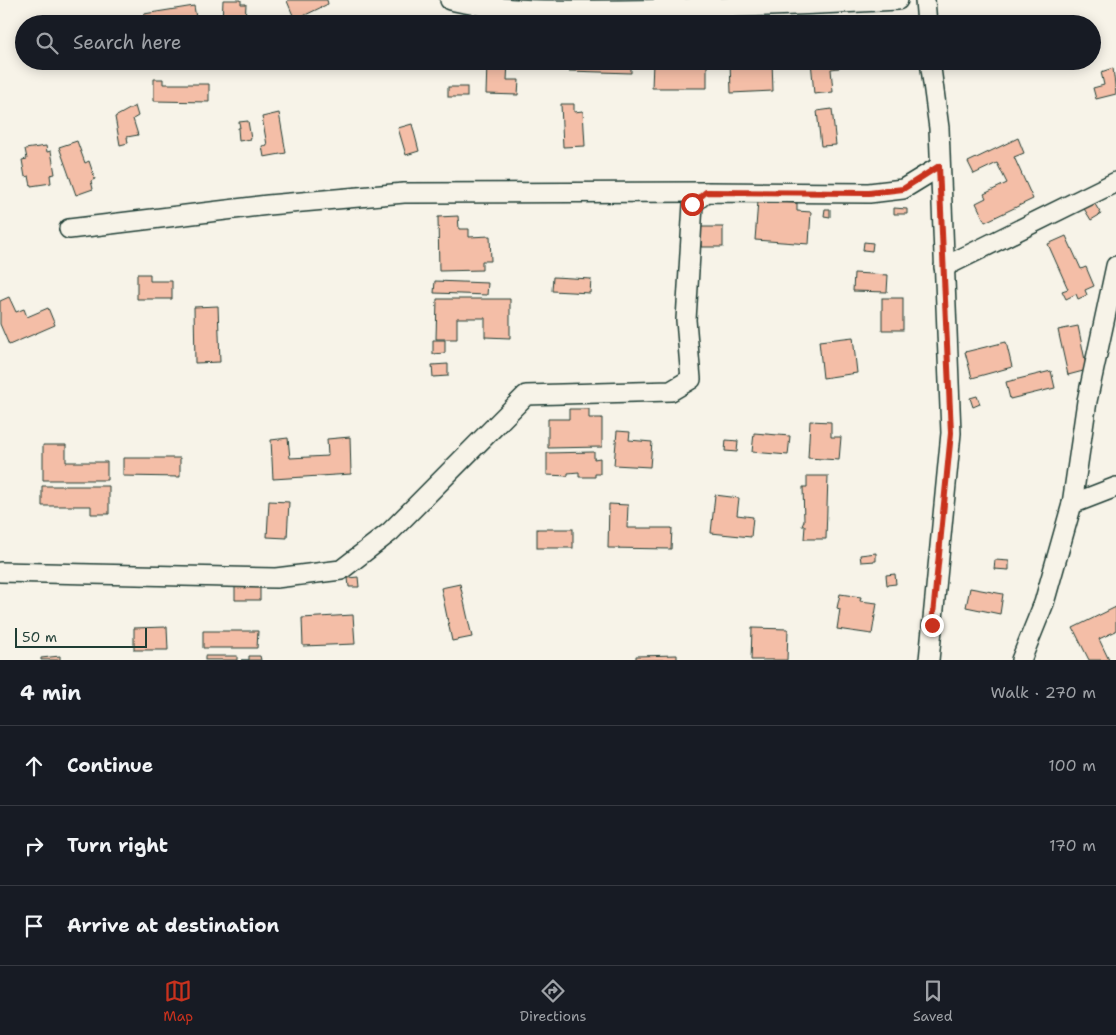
<!DOCTYPE html>
<meta charset="utf-8">
<style>
body{margin:0;font-family:"Shantell Sans",sans-serif;background:#20242c;color:#f1f3f6}
.scale{position:absolute;left:15px;bottom:12px;width:132px;box-sizing:border-box;padding-left:5px;border:2px solid #1f3d34;border-top:0;font-size:14px;line-height:18px;white-space:nowrap;color:#1f3d34;-webkit-text-stroke:4px #f7f3e8;paint-order:stroke}
.stop{position:absolute;width:15px;height:15px;margin:-11px;border:4px solid #c8321e;border-radius:50%;background:#fff}
.stop.end{background:#c8321e;border-color:#fff;box-shadow:0 1px 5px #0008}
.list{margin:0;padding:0;list-style:none}
h2{display:flex;justify-content:space-between;align-items:center;height:65px;margin:0;padding:0 20px;font-size:21px}
h2 small{font-size:16px;font-weight:400;color:#9ea1a6}
.list li{display:grid;grid-template-columns:32px 1fr auto;gap:15px;align-items:center;box-sizing:border-box;height:80px;padding:0 20px;border-top:1px solid #363941}
.list b{display:block;font-size:19px;white-space:nowrap}
.list em{font-size:16px;font-style:normal;color:#9ea1a6}
.icon{flex:none;width:28px;height:28px;fill:none;stroke:currentColor;stroke-width:2;stroke-linecap:round;stroke-linejoin:round}
.map{position:relative;flex:none;width:1116px;height:660px;overflow:hidden}
.search{position:absolute;background:#171b24;box-shadow:0 2px 12px #0003;left:15px;right:15px;top:15px;height:55px;display:flex;align-items:center;gap:12px;box-sizing:border-box;padding:0 18px;border-radius:28px;color:#9ea1a6;font-size:19px}
.sheet{height:305px;background:#171b24}
nav{display:flex;justify-content:space-around;align-items:center;box-sizing:border-box;height:70px;border-top:1px solid #363941;background:#171b24;font-size:14px;color:#9ea1a6}
nav a{display:grid;justify-items:center;gap:2px}
nav .on{color:#c8321e}
.map>svg:first-child{display:block}
.building{fill:#f4bea7;stroke:#1f3d34}
.lines{fill:none;stroke-linecap:round;stroke-linejoin:round}
.street-casing{stroke:#1f3d34;stroke-width:22}
.street{stroke:#f7f3e8;stroke-width:19}
.route{stroke:#c8321e;stroke-width:6}
</style>
<div class="map">
<svg width="1116" height="660" viewBox="0 0 1116 660">
<rect width="100%" height="100%" fill="#f7f3e8"/>
<filter id="ink" filterUnits="userSpaceOnUse"><feTurbulence type="fractalNoise" baseFrequency=".02" numOctaves="2"/><feDisplacementMap in="SourceGraphic" scale="10" xChannelSelector="R" yChannelSelector="G"/><feConvolveMatrix kernelMatrix="1 2 1 2 8 2 1 2 1" color-interpolation-filters="sRGB"/></filter>
<g filter="url(#ink)">
<!-- building -->
<g class="building">
<polygon points="223,0 241,0 241,4 246,4 245,23 222,23"/>
<polygon points="290,0 327,0 328,4 295,20 287,1"/>
<polygon points="194,6 197,24 146,24 144,14"/>
<polygon points="638,17 638,24 625,24 625,18"/>
<polygon points="763,20 763,24 733,24 733,23"/>
<polygon points="904,21 904,24 891,24 890,22"/>
<polygon points="569,61 631,61 631,73 569,71"/>
<polygon points="687,61 687,63 707,63 707,88 652,88 653,62"/>
<polygon points="730,61 772,61 773,91 731,93"/>
<polygon points="811,61 838,61 839,68 831,69 833,92 814,94"/>
<polygon points="487,62 508,62 507,80 519,80 518,95 486,94"/>
<polygon points="1113,68 1116,94 1096,99 1093,88 1104,85 1101,72"/>
<polygon points="154,79 163,79 163,84 209,84 209,102 154,101"/>
<rect x="448" y="87" width="19" height="10"/>
<polygon points="561,104 574,104 574,112 583,111 585,146 563,147"/>
<polygon points="135,106 138,116 133,119 138,135 127,137 128,143 120,145 115,117"/>
<polygon points="832,109 836,145 821,146 817,111"/>
<polygon points="279,113 286,153 264,157 262,146 267,145 262,117"/>
<polygon points="248,121 251,139 239,141 238,128 240,128 239,122"/>
<polygon points="412,124 419,151 406,155 398,128"/>
<polygon points="1018,138 1024,153 1014,157 1033,199 985,222 976,203 986,198 984,194 1007,183 997,163 974,174 968,162"/>
<polygon points="77,141 85,163 89,161 95,179 91,181 93,189 76,195 59,147"/>
<polygon points="46,146 47,152 51,151 55,174 50,175 51,183 31,186 29,176 25,177 22,160 27,159 25,149"/>
<polygon points="758,201 797,203 797,211 811,212 809,244 755,240"/>
<polygon points="1093,201 1101,214 1091,220 1083,207"/>
<polygon points="894,208 907,209 907,214 894,214"/>
<polygon points="825,209 830,209 830,217 824,216"/>
<polygon points="458,216 459,229 469,229 469,237 490,236 491,261 482,261 482,270 439,271 438,217"/>
<rect x="701" y="227" width="22" height="20"/>
<polygon points="1066,236 1081,269 1086,267 1094,286 1085,290 1087,295 1078,299 1076,294 1066,299 1062,291 1068,289 1048,244"/>
<polygon points="864,242 873,243 872,251 863,250"/>
<polygon points="854,273 888,275 887,292 853,291"/>
<polygon points="137,274 150,274 150,281 172,281 172,299 137,299"/>
<polygon points="553,277 591,279 590,293 552,291"/>
<polygon points="435,281 488,283 487,295 434,293"/>
<polygon points="9,297 16,312 24,309 27,317 48,308 55,325 9,345 0,324 0,301"/>
<rect x="882" y="298" width="21" height="32"/>
<polygon points="437,299 510,299 510,338 485,337 485,318 457,318 457,339 436,339"/>
<polygon points="218,306 220,362 195,363 194,307"/>
<polygon points="1078,326 1087,370 1068,375 1058,330"/>
<polygon points="853,337 857,373 823,378 819,341"/>
<polygon points="433,340 445,340 445,353 433,354"/>
<polygon points="1006,342 1012,367 972,378 965,352"/>
<polygon points="448,364 448,376 433,377 432,365"/>
<polygon points="1051,371 1055,388 1010,399 1006,382"/>
<polygon points="977,396 980,404 973,407 970,398"/>
<polygon points="569,409 589,409 589,418 602,418 602,447 548,448 548,419 569,419"/>
<polygon points="810,421 831,422 831,437 841,437 839,460 808,458"/>
<polygon points="617,431 630,432 629,440 652,442 650,467 614,465"/>
<polygon points="754,433 790,436 788,455 752,452"/>
<polygon points="350,437 351,474 273,479 271,440 288,438 290,458 328,456 327,439"/>
<polygon points="726,440 738,441 737,452 725,451"/>
<polygon points="43,445 66,445 66,462 107,462 107,480 43,480"/>
<polygon points="594,452 594,459 600,458 600,474 595,474 595,477 579,477 579,472 568,473 568,476 547,475 547,453"/>
<polygon points="123,458 180,458 180,477 123,476"/>
<polygon points="807,476 828,476 826,539 804,539 805,526 802,526 804,521 803,487 807,487"/>
<polygon points="42,486 109,486 109,514 91,514 91,506 42,506"/>
<polygon points="715,495 739,498 737,515 753,517 751,537 711,533"/>
<polygon points="269,501 289,502 287,538 267,537"/>
<polygon points="609,504 628,505 627,528 672,528 671,549 608,548"/>
<rect x="537" y="529" width="36" height="19"/>
<polygon points="876,553 876,561 861,562 860,555"/>
<polygon points="995,560 1009,561 1009,570 994,569"/>
<polygon points="895,574 896,584 887,585 886,575"/>
<polygon points="358,577 359,587 349,587 348,578"/>
<polygon points="260,583 260,600 235,600 235,584"/>
<polygon points="460,584 472,637 452,641 441,588"/>
<polygon points="970,588 1003,594 1000,614 966,607"/>
<polygon points="840,594 861,597 860,601 877,603 872,634 837,629 840,609 837,608"/>
<polygon points="1116,607 1116,631 1099,639 1109,660 1089,660 1073,628"/>
<polygon points="353,615 355,644 303,646 302,618"/>
<polygon points="167,627 168,650 134,650 134,628"/>
<polygon points="752,628 788,629 787,660 751,660"/>
<polygon points="203,631 258,631 257,648 203,648"/>
<polygon points="677,655 677,660 636,660 636,656"/>
<polygon points="60,656 60,660 41,660 41,658"/>
<rect x="205" y="656" width="32" height="4"/>
<polygon points="249,656 260,656 261,660 241,660 249,660"/>
</g>
<g class="lines">
<!-- street casing -->
<g class="street-casing">
<g id="street">
<path d="M 450,0 C 506,13 563,10 621,10 C 713,9 806,5 898,0"/>
<polyline points="925,0 927,24"/>
<polyline points="69,229 268,205 404,193 706,192"/>
<polyline points="944,267 1116,182"/>
<polyline points="1072,504 1116,487"/>
<polyline points="0,572 276,578 341,570 390,532 526,395 671,391 691,379 686,320 693,204 706,192 869,193 903,189 939,167"/>
<polyline points="929,660 951,433 939,128 930,61"/>
<polyline points="1021,660 1044,603 1072,504 1087,401 1116,266"/>
</g>
</g>
<!-- street -->
<use href="#street" class="street"/>
</g>
</g>
<g class="lines" filter="url(#ink)">
<!-- route -->
<polyline class="route" points="692,204 706,192 869,193 903,189 939,166 951,433 932,625"/>
</g>
</svg>
<div class="scale">50 m</div>
<div class="stop" style="left:692px;top:204px"></div>
<div class="stop end" style="left:932px;top:625px"></div>
<div class="search"><svg class="icon" aria-label="search" viewBox="0 0 24 24"><circle cx="10" cy="10" r="6"/><path d="M15 15l6 6"/></svg>Search here</div>
</div>
<section class="sheet">
<h2>4 min<small>Walk · 270 m</small></h2>
<ul class="list">
<li><svg class="icon" aria-label="ahead" viewBox="0 0 24 24"><path d="M12 20V5M6 11l6-6 6 6"/></svg><div><b>Continue</b></div><em>100 m</em></li>
<li><svg class="icon" aria-label="right" viewBox="0 0 24 24"><path d="M7 20v-9h11M14 6l5 5-5 5"/></svg><div><b>Turn right</b></div><em>170 m</em></li>
<li><svg class="icon" aria-label="arrive" viewBox="0 0 24 24"><path d="M6 21V4h12l-3 4 3 4H6"/></svg><div><b>Arrive at destination</b></div></li>
</ul>
</section>
<nav>
<a class="on"><svg class="icon" aria-label="map" viewBox="0 0 24 24"><path d="M3 6l6-2 6 2 6-2v14l-6 2-6-2-6 2zM9 4v14M15 6v14"/></svg>Map</a>
<a><svg class="icon" aria-label="directions" viewBox="0 0 24 24"><path d="M12 3l9 9-9 9-9-9zM9 14v-3h6M13 9l2 2-2 2"/></svg>Directions</a>
<a><svg class="icon" aria-label="saved" viewBox="0 0 24 24"><path d="M7 4h10v16l-5-4-5 4z"/></svg>Saved</a>
</nav>
